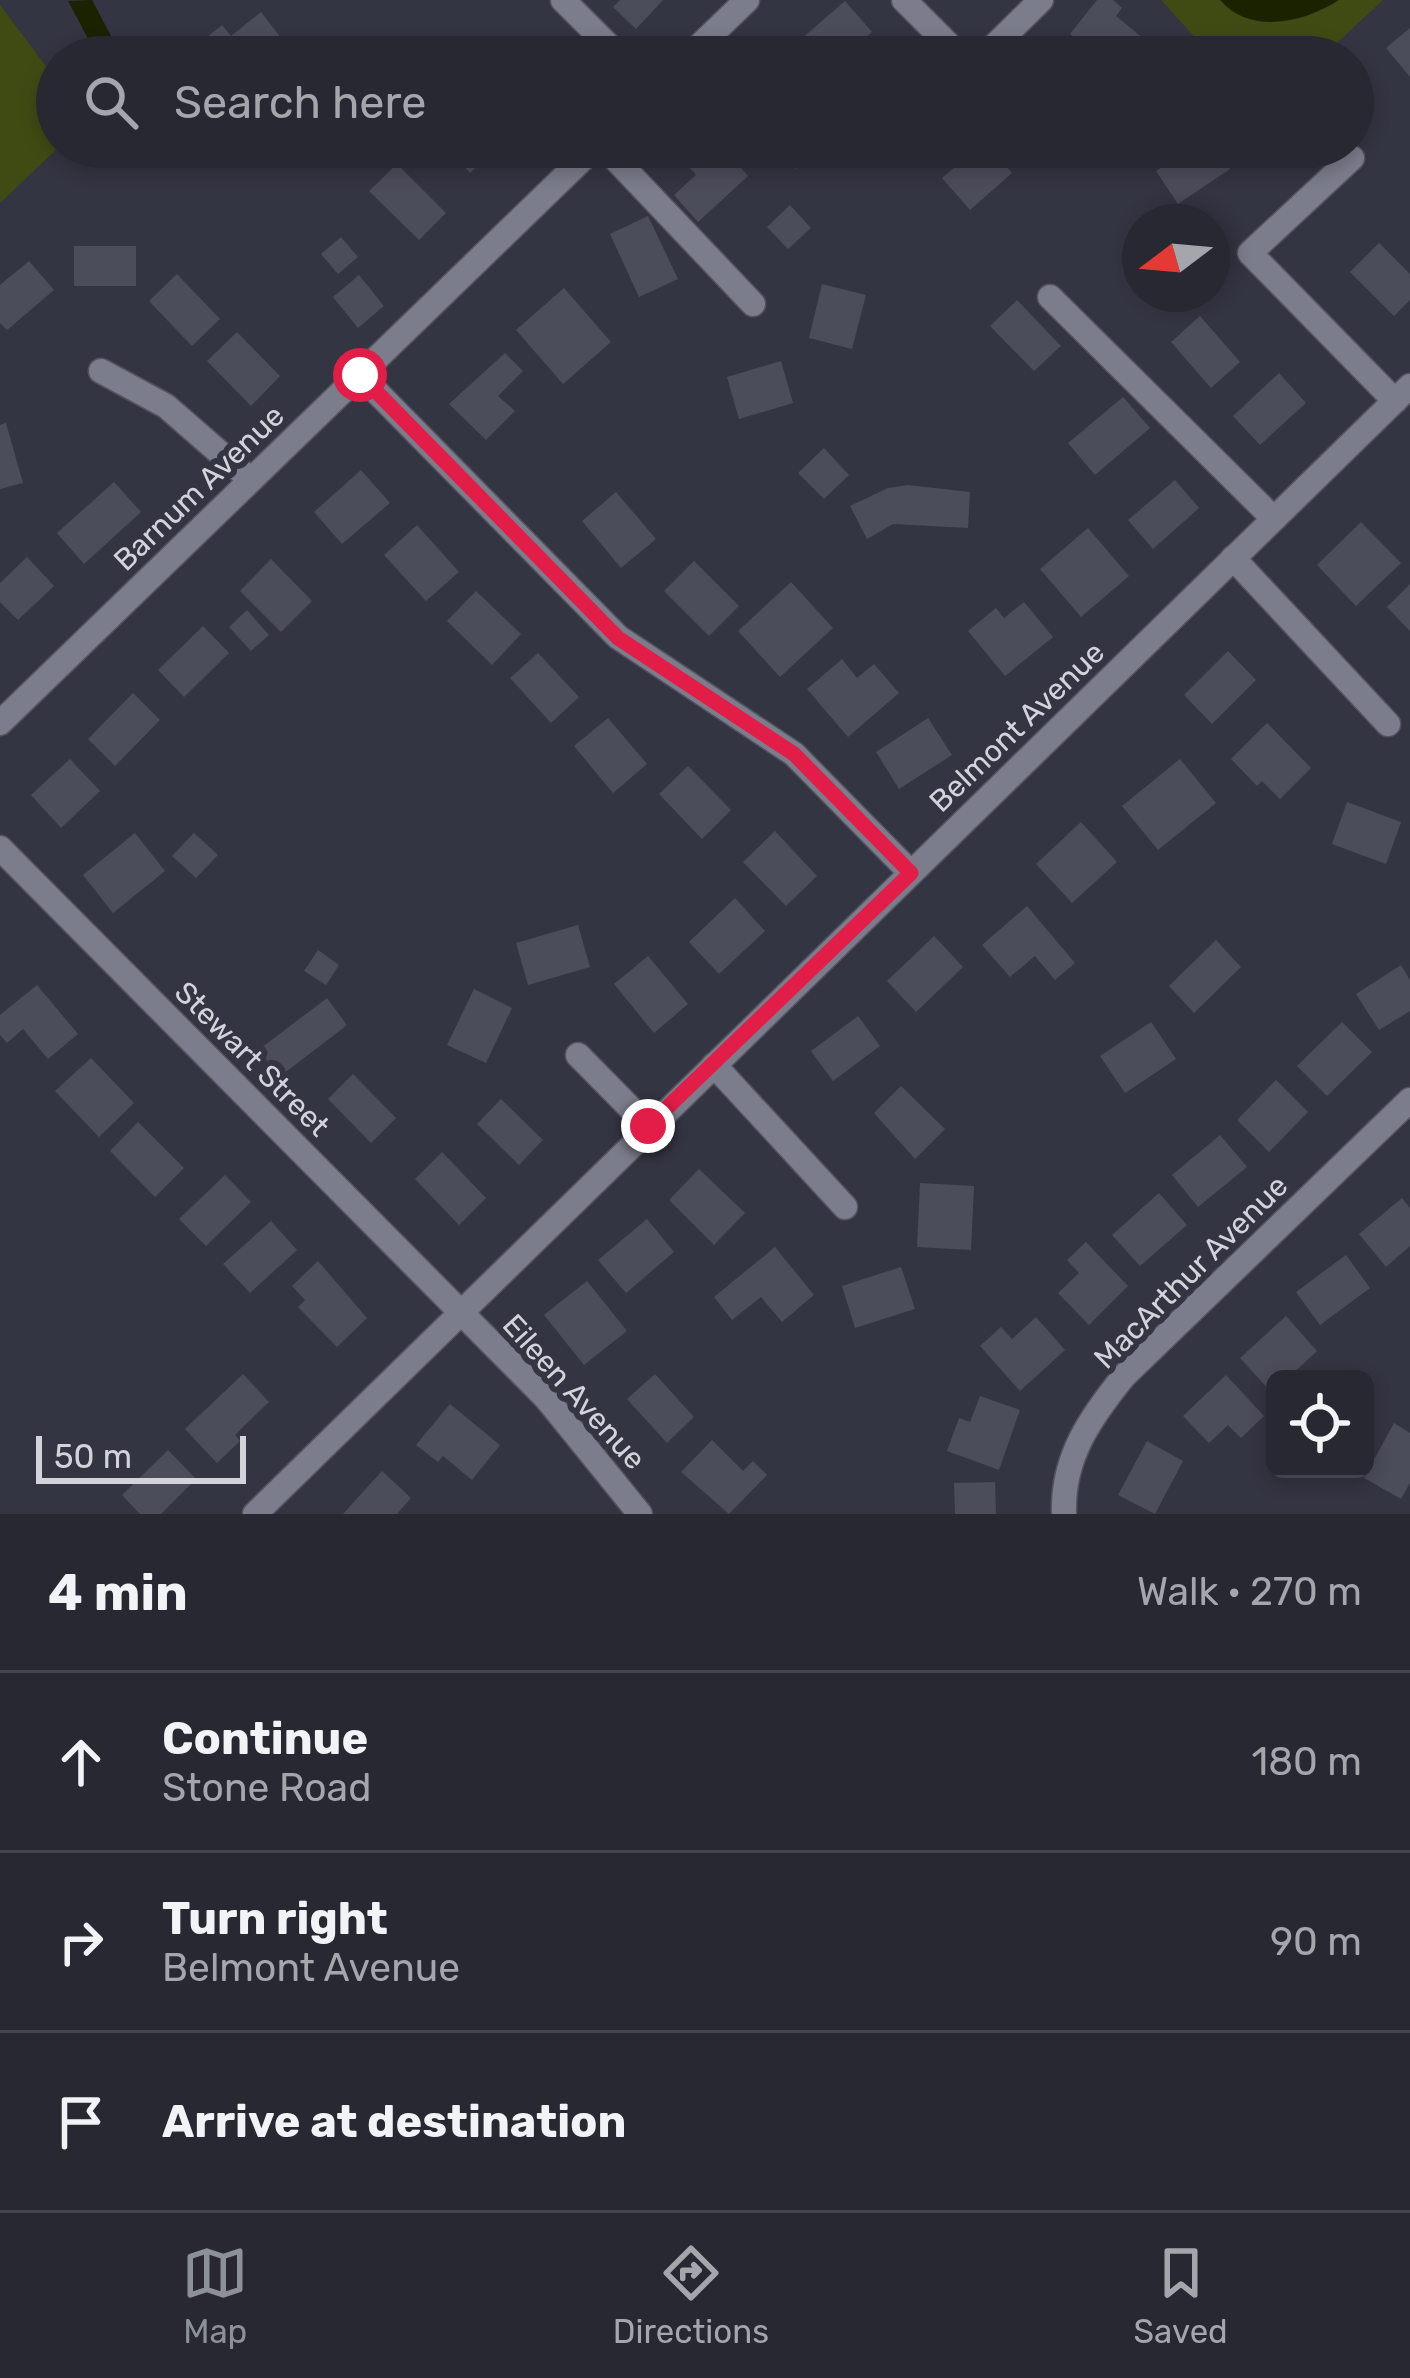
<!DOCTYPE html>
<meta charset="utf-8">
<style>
body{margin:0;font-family:Rubik,sans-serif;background:#33343e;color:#f1f3f6}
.controls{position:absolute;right:36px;bottom:36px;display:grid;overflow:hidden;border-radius:18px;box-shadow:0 6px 18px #0003}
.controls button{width:108px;height:108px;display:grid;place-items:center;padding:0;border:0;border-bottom:3px solid #43444d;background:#272832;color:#f1f3f6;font:60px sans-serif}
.compass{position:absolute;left:1122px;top:204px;width:108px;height:108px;border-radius:50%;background:#272832;box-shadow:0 6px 18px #0003;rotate:254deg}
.scale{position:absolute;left:36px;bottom:30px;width:210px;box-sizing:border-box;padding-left:12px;border:6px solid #d2d3db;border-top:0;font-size:33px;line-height:42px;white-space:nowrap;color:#d2d3db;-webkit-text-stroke:9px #343542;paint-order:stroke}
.stop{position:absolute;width:36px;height:36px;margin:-27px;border:9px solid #e11d48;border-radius:50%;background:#fff}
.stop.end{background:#e11d48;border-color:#fff;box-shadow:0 3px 12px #0008}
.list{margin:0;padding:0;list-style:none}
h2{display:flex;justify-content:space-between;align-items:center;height:156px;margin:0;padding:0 48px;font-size:51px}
h2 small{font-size:39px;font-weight:400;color:#a4a6ac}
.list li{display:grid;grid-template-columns:78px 1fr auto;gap:36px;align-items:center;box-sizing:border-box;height:180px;padding:0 48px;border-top:3px solid #43444d}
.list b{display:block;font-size:45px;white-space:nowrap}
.list p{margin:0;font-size:39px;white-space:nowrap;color:#a4a6ac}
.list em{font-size:39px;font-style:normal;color:#a4a6ac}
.icon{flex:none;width:66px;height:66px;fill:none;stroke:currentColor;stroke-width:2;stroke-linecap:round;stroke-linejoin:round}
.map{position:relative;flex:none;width:1410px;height:1514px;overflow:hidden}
.search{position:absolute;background:#272832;box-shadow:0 6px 18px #0003;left:36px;right:36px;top:36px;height:132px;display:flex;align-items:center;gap:30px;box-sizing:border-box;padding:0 42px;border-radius:66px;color:#a4a6ac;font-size:45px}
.sheet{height:696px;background:#272832}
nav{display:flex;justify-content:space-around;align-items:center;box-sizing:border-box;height:168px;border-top:3px solid #43444d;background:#272832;font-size:33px;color:#a4a6ac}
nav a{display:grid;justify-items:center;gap:6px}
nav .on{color:#8c9099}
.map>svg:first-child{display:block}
.green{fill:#404b14}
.water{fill:#1b2200}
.building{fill:#4c4d5b}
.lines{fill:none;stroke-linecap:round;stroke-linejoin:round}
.street-casing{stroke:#53535e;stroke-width:27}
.street{stroke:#7c7d8c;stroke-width:24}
.route{stroke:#e11d48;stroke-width:15}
.labels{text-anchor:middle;stroke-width:12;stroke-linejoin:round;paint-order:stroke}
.street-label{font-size:30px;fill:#d2d3db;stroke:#343542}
</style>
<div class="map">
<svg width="1410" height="1514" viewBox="0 0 1410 1514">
<rect width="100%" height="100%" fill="#343542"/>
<!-- green -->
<g class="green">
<polygon points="1161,0 1383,0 1326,53 1220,57 1213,57"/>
<polygon points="0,5 57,81 59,147 0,203"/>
</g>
<!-- water -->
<g class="water">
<polygon points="92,0 111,36 92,46 68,1"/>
<path d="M 1220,0 L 1339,0 C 1305,22 1251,36 1220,0 Z"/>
</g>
<!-- building -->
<g class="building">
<polygon points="620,0 663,0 636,29 613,7"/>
<polygon points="1097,0 1113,0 1122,8 1116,16 1144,39 1129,57 1082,57 1089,49 1070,34"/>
<polygon points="845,1 872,32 844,57 815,57 800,40"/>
<polygon points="261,12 296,57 206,57 197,45 222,25 231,36"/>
<polygon points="1410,28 1410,77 1386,48"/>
<polygon points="446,147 498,147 470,173"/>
<polygon points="709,147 722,147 748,176 698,222 674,195 696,175 688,166"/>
<polygon points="777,147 821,147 796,169"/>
<polygon points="978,147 989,147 1012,173 970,210 942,178"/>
<polygon points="1191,147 1215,147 1230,169 1178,204 1156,171"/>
<polygon points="397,164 446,213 419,240 369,191"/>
<polygon points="790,205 811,228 788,249 767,227"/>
<polygon points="648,216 678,279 639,297 610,234"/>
<polygon points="341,237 358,257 338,274 321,254"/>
<polygon points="1379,243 1410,274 1410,300 1394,316 1350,272"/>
<rect x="74" y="246" width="62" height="40"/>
<polygon points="29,261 54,290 7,330 0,323 0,285"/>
<polygon points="177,274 220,319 192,346 149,301"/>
<polygon points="359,275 384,306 358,328 333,297"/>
<polygon points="822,284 866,295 852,349 809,338"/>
<polygon points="564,288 611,342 563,384 516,330"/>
<polygon points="1017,300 1061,346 1034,371 990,326"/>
<polygon points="1200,316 1240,362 1211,388 1171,342"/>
<polygon points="237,332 280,376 251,406 207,361"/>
<polygon points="505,353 523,371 498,396 515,411 486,440 449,404"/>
<polygon points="781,361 793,403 739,419 727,377"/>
<polygon points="1279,373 1306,403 1260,445 1233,416"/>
<polygon points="1123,397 1150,428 1095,475 1068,443"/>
<polygon points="6,423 23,483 0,489 0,425"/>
<polygon points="824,448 849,475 824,499 798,473"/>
<polygon points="361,470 390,503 342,544 314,512"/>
<polygon points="1175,480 1199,508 1153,549 1128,520"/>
<polygon points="114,482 141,512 84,564 57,533"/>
<polygon points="908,485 970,492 968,528 893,524 867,539 850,506 888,488"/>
<polygon points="616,492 656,539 621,568 582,521"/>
<polygon points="1361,522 1401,563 1356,606 1317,565"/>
<polygon points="417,525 459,572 426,601 384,555"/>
<polygon points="1088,528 1129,576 1081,617 1040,569"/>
<polygon points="27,557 54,586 18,620 0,602 0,583"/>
<polygon points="271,559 312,601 281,632 240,591"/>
<polygon points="694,561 739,606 709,636 664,591"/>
<polygon points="791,582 833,628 780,677 738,631"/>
<polygon points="1410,584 1410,631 1387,607"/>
<polygon points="476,591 521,634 492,665 447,621"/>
<polygon points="1024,602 1053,637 1005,676 968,631 996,608 1004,618"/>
<polygon points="247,610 269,635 251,651 229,627"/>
<polygon points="203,626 229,653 184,697 158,670"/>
<polygon points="1228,651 1256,680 1212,724 1184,695"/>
<polygon points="538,653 579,697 551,723 510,678"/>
<polygon points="842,659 857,678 874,664 899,693 848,737 807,689"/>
<polygon points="133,693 160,720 115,766 88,739"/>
<polygon points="608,718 647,764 613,793 574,746"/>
<polygon points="928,718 952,755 899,789 876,752"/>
<polygon points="1267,723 1311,768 1280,799 1262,781 1257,786 1231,759"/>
<polygon points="70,759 100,791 61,828 31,795"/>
<polygon points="1180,759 1216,803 1158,850 1122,806"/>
<polygon points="688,766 731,810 702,839 659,794"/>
<polygon points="1347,802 1401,822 1386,864 1332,844"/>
<polygon points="1081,822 1117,862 1072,903 1036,864"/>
<polygon points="775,831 817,876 786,906 743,862"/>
<polygon points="135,833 165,871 113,913 83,875"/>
<polygon points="194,833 218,855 196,878 172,856"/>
<polygon points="735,898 765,931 719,974 689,942"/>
<polygon points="1027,906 1075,963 1055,980 1035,956 1010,977 982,945"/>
<polygon points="578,925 590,967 528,985 516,943"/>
<polygon points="934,936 963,967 916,1012 887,981"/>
<polygon points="1216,940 1241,967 1194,1013 1169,986"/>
<polygon points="318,950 339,965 326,985 304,971"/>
<polygon points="648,956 688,1004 654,1033 614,984"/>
<polygon points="1401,965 1410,980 1410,1011 1379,1030 1356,994"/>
<polygon points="37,985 78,1034 48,1059 23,1029 7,1043 0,1035 0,1015"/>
<polygon points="474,989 512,1008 486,1063 447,1045"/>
<polygon points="327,998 347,1025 278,1078 257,1051"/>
<polygon points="858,1016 880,1046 833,1081 811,1051"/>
<polygon points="1151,1022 1176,1059 1125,1093 1100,1056"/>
<polygon points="1342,1022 1372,1052 1327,1096 1297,1066"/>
<polygon points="91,1058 134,1103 99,1137 55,1091"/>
<polygon points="353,1074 396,1118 371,1143 328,1099"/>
<polygon points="1276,1080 1308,1112 1269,1152 1237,1120"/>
<polygon points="901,1086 945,1129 915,1159 874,1113"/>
<polygon points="501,1099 543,1140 519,1165 477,1124"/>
<polygon points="138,1122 184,1168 155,1197 110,1151"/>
<polygon points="1220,1135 1247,1167 1198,1207 1172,1175"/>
<polygon points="442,1152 486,1198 459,1225 415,1179"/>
<polygon points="699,1169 745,1213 714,1245 669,1200"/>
<polygon points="225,1175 251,1202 206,1246 179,1219"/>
<polygon points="920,1183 974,1186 971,1250 917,1247"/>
<polygon points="1159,1193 1187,1225 1140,1266 1112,1235"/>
<polygon points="1402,1198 1410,1208 1410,1246 1386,1267 1359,1234"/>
<polygon points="647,1219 674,1252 626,1293 598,1260"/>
<polygon points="271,1221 297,1250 250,1293 223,1264"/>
<polygon points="1086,1242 1128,1286 1089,1325 1058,1293 1079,1273 1067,1260"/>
<polygon points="775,1247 814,1295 782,1322 761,1297 732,1320 714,1297"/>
<polygon points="1346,1255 1370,1288 1320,1325 1296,1292"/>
<polygon points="318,1261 367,1318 337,1347 298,1307 305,1300 292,1286"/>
<polygon points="901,1267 915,1309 855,1328 842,1286"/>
<polygon points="587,1281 627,1331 584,1365 544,1315"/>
<polygon points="1286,1316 1317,1351 1287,1379 1275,1379 1272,1393 1240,1358"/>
<polygon points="1036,1317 1065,1350 1020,1391 980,1346 1001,1327 1012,1339"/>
<polygon points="243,1374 269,1402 235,1435 240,1441 217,1463 185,1429"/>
<polygon points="655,1374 694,1417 667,1443 627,1399"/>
<polygon points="1226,1375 1264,1416 1241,1438 1228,1425 1209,1443 1183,1416"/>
<polygon points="980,1396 1020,1410 999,1470 947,1451 959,1418 970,1422"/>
<polygon points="450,1404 500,1445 472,1480 443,1456 438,1462 416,1445"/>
<polygon points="1394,1423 1410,1433 1410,1483 1401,1499 1364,1478"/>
<polygon points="712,1440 743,1471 753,1461 767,1475 729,1514 681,1472"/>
<polygon points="1147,1441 1183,1461 1155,1514 1118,1495"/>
<polygon points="168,1450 196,1479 161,1514 140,1514 122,1495"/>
<polygon points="382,1471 411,1498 397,1514 343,1514"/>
<polygon points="995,1482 996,1514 955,1514 954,1483"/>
</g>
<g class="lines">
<!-- street casing -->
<g class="street-casing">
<g id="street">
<polyline points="563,0 620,57"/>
<polyline points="904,0 961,57"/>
<polyline points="688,57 747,0"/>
<polyline points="983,57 1041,0"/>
<polyline points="604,147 753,304"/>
<polyline points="1352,158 1250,253 1395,401"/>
<polyline points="1050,297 1274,519"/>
<polyline points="101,371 166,406 251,480"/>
<polyline points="360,375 618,637 794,754 911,873"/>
<polyline points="1233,558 1388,724"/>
<polyline points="0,723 595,147"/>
<polyline points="0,848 546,1398 640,1514"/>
<polyline points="578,1055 648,1126"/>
<polyline points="714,1065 845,1207"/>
<polyline points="255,1514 1410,386"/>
<path d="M 1064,1514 C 1062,1458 1090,1418 1124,1376 L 1410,1100"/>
</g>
</g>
<!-- street -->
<use href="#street" class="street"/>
</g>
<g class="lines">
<!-- route -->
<polyline class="route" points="360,375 618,638 794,754 911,873 648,1126"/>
</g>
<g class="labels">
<!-- street labels -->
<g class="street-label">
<text transform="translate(199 488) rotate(-44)" y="10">Barnum Avenue</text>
<text transform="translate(1017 727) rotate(-44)" y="10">Belmont Avenue</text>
<text transform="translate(252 1059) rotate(45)" y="10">Stewart Street</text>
<text transform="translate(1191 1272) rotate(-45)" y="10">MacArthur Avenue</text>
<text transform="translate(574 1392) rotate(48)" y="10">Eileen Avenue</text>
</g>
</g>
</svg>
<div class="controls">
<button><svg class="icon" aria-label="locate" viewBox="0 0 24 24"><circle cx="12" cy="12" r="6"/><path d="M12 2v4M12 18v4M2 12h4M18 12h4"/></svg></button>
</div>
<svg class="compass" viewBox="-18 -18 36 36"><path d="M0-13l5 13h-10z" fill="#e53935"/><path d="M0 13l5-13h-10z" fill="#a4a6ac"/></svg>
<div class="scale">50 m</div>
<div class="stop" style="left:360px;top:375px"></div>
<div class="stop end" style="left:648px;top:1126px"></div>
<div class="search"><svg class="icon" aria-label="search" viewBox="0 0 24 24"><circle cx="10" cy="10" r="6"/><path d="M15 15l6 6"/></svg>Search here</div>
</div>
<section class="sheet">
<h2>4 min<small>Walk · 270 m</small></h2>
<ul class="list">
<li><svg class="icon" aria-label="ahead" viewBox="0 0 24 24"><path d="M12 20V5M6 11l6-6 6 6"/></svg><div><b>Continue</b><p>Stone Road</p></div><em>180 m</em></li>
<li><svg class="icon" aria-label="right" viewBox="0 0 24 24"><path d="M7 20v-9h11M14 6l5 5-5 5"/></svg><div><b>Turn right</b><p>Belmont Avenue</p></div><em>90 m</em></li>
<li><svg class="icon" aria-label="arrive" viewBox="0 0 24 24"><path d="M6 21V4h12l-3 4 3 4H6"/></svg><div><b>Arrive at destination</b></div></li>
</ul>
</section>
<nav>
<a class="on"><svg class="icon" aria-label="map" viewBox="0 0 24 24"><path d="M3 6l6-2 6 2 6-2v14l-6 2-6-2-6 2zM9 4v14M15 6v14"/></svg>Map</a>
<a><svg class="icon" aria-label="directions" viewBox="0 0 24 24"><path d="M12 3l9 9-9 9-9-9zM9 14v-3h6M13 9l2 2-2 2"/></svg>Directions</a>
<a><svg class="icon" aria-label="saved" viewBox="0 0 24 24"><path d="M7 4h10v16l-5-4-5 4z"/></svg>Saved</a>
</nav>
